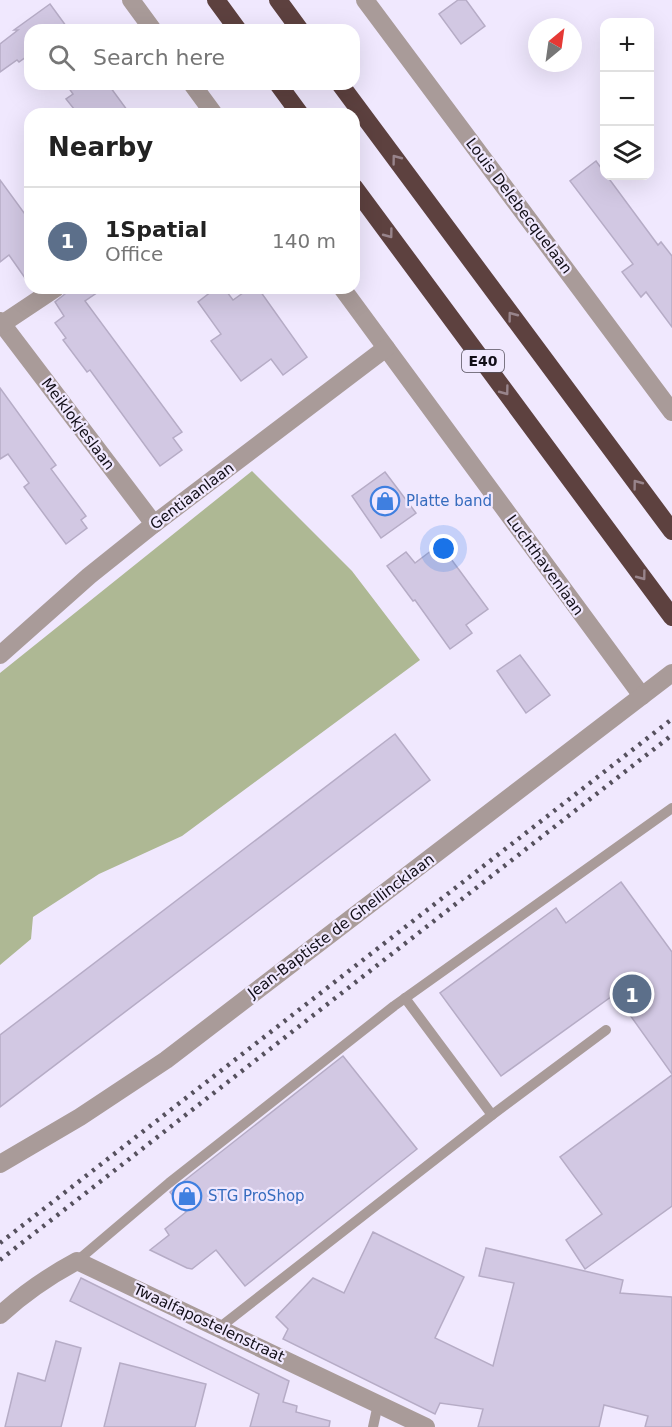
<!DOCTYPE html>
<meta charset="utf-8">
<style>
body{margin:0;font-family:"DejaVu Sans",sans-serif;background:#f2f2f2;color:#222}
.controls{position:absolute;right:18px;top:18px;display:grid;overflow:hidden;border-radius:12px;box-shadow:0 6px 24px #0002}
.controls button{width:54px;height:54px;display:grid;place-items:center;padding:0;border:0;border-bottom:2px solid #e0e0e0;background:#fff;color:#222;font:30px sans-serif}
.compass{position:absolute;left:528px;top:18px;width:54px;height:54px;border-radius:50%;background:#fff;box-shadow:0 6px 24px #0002;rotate:29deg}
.you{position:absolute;left:444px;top:549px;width:21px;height:21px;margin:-15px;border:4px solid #fff;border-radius:50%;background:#1a73e8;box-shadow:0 0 0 9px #1a73e833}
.badge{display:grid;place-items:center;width:39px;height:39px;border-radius:50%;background:#d93025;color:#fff;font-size:20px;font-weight:700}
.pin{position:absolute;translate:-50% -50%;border:3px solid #fff;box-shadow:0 2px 6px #0006}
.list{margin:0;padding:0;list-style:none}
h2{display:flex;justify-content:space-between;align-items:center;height:78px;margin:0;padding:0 24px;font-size:26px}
h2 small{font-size:20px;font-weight:400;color:#767676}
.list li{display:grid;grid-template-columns:39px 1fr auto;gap:18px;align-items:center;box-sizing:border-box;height:108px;padding:0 24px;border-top:2px solid #e0e0e0}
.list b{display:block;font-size:22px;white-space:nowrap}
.list p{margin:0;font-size:20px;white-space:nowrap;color:#767676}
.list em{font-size:20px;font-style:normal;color:#767676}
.icon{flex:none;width:33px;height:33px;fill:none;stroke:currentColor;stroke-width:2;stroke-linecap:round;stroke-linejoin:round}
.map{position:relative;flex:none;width:672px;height:1427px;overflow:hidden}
.search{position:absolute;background:#fff;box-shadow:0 6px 24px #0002;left:24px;top:24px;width:336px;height:66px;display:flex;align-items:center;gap:15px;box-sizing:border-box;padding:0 21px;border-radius:18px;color:#767676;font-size:22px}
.panel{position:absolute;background:#fff;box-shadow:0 6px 24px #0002;left:24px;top:108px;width:336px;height:186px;border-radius:18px}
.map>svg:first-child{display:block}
.forest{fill:#aeb894}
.building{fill:#d2c8e3;stroke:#b6acc6;stroke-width:1.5}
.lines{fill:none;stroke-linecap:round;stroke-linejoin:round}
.lane{stroke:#a99b99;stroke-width:10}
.street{stroke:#a99b99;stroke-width:18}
.highway{stroke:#5d413f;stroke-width:18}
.rail{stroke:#55505d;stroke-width:4.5;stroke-dasharray:3 6;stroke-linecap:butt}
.oneway{stroke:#98848b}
.labels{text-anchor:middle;stroke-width:4.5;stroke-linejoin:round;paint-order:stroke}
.shield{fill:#f0e8fe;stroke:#544f5c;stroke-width:1.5}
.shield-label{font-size:14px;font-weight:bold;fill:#110e17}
.street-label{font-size:15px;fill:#110e17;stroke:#f0e8fe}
.shop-label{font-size:15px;fill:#366cbe;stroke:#f0e8fe;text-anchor:start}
</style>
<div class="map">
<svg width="672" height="1427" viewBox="0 0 672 1427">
<rect width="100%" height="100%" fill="#f0e8fe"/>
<!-- forest -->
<polygon class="forest" points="252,471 352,571 420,660 182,836 99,874 33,917 31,939 0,965 0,673"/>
<!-- building -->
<g class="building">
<polygon points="458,0 466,0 485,26 461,44 439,14"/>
<polygon points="50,4 69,30 30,30 30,54 19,62 17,60 0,72 0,44 18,30 14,30"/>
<polygon points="66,84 108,84 130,114 78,114 66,99 73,94"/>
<polygon points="596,161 604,172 604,176 607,176 658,245 661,242 672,256 672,327 646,292 641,297 622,272 633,264 570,181"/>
<polygon points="0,180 30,221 30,285 9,255 0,262"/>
<polygon points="67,288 104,288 85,301 182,432 173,438 182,450 160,466 90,370 87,372 63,340 66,338 55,323 64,316 55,302 66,293"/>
<polygon points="216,288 224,288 233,300 250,288 258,288 307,357 283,375 271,359 241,381 211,341 221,334 198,302"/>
<polygon points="0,388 56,465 51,469 86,516 81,520 87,528 66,544 24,487 29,483 8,454 0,459"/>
<polygon points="385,472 416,513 381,538 352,496"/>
<polygon points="440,544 488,609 466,625 472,633 450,649 415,600 413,601 387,566 406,552 415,563"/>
<polygon points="520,655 550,695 526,713 497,671"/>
<polygon points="395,734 430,780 0,1107 0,1035"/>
<polygon points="621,882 672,952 672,1074 615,994 501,1076 440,993 556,908 566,923"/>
<polygon points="343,1056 417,1149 245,1286 216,1250 192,1269 187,1268 150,1250 169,1235 165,1229 186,1212 170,1192"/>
<polygon points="672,1075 672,1206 585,1269 566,1240 602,1214 560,1157"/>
<polygon points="373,1232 464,1277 435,1338 493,1366 514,1283 479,1276 486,1248 623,1280 620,1293 672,1297 672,1427 645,1427 648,1416 604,1405 599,1427 478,1427 483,1409 440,1403 435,1414 283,1339 288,1329 276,1317 313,1278 344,1293"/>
<polygon points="81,1278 289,1381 283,1402 297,1406 296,1412 330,1421 329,1427 250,1427 259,1394 70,1301"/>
<polygon points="56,1341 81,1348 61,1427 5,1427 18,1373 45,1381"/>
<polygon points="120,1363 206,1384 195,1427 104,1427"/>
</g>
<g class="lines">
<!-- lane -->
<g class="lane">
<polyline points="492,1115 606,1030"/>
<polyline points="77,1261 169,1183 394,1006 672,808"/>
<polyline points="219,1328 492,1115 405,998"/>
<polyline points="373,1427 378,1404"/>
</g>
<!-- street -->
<g class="street">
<polyline points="131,0 153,30"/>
<polyline points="365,0 672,412"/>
<polyline points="192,84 214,114"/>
<polyline points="342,288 642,696"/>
<polyline points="0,321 154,524"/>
<polyline points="2,324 56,288"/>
<polyline points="0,655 89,576 154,524 386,348"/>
<polyline points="0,1164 80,1117 166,1060 672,673"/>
<path d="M 0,1315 C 23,1294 49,1276 77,1261 L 426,1427"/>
</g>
<!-- highway -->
<g class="highway">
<polyline points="216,0 238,30"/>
<polyline points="278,0 300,30"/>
<polyline points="278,84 300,114"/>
<polyline points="340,84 672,531"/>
<polyline points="354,187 672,617"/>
</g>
<!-- rail -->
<g class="rail">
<polyline points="0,1243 672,719"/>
<polyline points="0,1260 672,735"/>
</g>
</g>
<!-- one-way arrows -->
<defs><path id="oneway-chevron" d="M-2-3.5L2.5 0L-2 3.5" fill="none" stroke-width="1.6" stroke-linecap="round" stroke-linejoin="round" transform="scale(1.5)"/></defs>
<g class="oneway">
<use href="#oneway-chevron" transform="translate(396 159) rotate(-127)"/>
<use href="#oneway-chevron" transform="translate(389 234) rotate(53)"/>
<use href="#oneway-chevron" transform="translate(512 316) rotate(-127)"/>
<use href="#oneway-chevron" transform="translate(505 391) rotate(53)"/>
<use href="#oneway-chevron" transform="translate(637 484) rotate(-127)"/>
<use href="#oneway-chevron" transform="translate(642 576) rotate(53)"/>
</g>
<!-- icons -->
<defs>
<g id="shop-ring" transform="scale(1.5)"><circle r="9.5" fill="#f0e8fe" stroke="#3f7fe0" stroke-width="1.5"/><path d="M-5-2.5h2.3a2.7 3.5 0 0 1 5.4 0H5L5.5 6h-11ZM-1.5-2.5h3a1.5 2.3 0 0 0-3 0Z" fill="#3f7fe0"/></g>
</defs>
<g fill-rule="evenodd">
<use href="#shop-ring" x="385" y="501"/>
<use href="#shop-ring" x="187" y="1196"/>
</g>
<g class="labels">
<!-- shield labels -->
<rect class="shield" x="462" y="350" width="42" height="22" rx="4.5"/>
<g class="shield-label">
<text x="483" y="366">E40</text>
</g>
<!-- street labels -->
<g class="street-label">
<text transform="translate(519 206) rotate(53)" y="5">Louis Delebecquelaan</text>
<text transform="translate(78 424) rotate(53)" y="5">Meiklokjeslaan</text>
<text transform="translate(192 496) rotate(-37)" y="5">Gentiaanlaan</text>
<text transform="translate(545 565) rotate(54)" y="5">Luchthavenlaan</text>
<text transform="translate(341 926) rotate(-37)" y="5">Jean-Baptiste de Ghellincklaan</text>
<text transform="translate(209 1323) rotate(25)" y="5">Twaalfapostelenstraat</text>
</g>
<!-- shop labels -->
<g class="shop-label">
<text x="406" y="506">Platte band</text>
<text x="208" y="1201">STG ProShop</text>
</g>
</g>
</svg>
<div class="controls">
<button>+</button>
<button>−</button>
<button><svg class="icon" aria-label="layers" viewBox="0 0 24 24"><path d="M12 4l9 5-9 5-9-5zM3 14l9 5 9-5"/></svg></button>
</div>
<svg class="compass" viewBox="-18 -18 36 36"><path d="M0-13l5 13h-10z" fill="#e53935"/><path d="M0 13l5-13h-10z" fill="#767676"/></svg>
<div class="you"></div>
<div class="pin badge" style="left:632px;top:994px;background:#5c6f8a">1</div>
<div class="search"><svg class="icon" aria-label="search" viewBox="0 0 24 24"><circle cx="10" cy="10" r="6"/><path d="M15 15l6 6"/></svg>Search here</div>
<section class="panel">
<h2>Nearby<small></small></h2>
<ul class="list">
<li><span class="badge" style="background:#5c6f8a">1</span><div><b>1Spatial</b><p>Office</p></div><em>140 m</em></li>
</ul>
</section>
</div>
